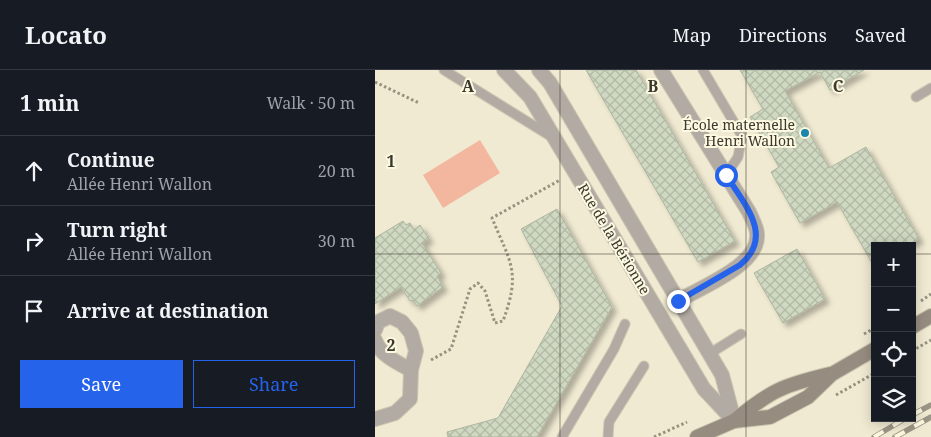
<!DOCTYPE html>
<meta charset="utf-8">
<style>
body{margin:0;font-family:"Noto Serif",serif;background:#20242c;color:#f1f3f6}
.controls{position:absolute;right:15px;bottom:15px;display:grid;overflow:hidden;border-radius:0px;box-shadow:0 2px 12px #0003}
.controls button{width:45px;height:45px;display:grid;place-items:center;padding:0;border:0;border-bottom:1px solid #363941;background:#171b24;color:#f1f3f6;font:25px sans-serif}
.stop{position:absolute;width:15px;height:15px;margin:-11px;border:4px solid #2563eb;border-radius:50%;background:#fff}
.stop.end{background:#2563eb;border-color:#fff;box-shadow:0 1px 5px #0008}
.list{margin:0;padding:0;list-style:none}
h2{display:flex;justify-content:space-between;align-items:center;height:65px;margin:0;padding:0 20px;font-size:21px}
h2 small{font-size:16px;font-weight:400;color:#9ea1a6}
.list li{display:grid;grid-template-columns:32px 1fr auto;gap:15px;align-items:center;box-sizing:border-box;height:70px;padding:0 20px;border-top:1px solid #363941}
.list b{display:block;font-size:19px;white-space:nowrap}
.list p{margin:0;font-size:16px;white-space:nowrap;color:#9ea1a6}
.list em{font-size:16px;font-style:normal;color:#9ea1a6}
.actions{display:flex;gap:10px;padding:15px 20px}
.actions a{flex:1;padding:11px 0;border:1px solid #2563eb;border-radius:0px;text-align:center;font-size:18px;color:#2563eb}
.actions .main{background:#2563eb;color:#fff}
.icon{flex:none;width:28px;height:28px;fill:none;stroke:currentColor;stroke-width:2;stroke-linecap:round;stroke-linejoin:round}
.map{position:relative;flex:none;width:556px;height:367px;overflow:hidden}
header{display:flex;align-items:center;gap:30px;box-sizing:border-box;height:70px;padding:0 25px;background:#171b24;border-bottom:1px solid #363941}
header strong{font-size:24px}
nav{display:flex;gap:28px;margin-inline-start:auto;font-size:18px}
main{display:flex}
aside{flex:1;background:#171b24}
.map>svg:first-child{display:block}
.garden{fill:#f3b79f}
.building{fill:url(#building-cross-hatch);stroke:#adb59f;filter:url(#shadow)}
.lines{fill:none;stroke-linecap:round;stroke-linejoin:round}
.service-casing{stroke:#ccc6b1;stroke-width:11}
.minor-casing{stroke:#ccc6b1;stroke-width:16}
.tertiary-casing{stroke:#ccc6b1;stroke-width:16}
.secondary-casing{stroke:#ccc6b1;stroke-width:16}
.path{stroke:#969281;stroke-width:3;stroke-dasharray:2.5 2.5;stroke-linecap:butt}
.service{stroke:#b2aba3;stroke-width:9}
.minor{stroke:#b2aba3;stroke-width:14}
.tertiary{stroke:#b2aba3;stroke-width:14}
.secondary{stroke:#978c80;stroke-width:14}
.rail-casing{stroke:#9b9685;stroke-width:5.5}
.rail{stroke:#fdf8e0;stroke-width:4;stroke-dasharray:11;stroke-linecap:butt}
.route{stroke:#2563eb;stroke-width:6}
.grid{fill:none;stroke:#3a382f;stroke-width:1;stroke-opacity:0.55}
.poi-dot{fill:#1a85ad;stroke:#fdf8e0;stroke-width:2}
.labels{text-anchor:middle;stroke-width:4;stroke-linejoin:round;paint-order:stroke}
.poi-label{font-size:14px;fill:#3a382f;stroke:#fdf8e0;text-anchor:end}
.street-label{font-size:14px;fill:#3a382f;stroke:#fdf8e0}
.grid-label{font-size:16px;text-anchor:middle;font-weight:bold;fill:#3a382f;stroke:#fdf8e0;stroke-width:4;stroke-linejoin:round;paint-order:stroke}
</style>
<header>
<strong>Locato</strong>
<nav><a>Map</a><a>Directions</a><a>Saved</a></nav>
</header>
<main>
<aside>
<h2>1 min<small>Walk · 50 m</small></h2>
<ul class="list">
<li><svg class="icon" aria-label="ahead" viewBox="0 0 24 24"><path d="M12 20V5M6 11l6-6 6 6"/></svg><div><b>Continue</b><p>Allée Henri Wallon</p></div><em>20 m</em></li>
<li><svg class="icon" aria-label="right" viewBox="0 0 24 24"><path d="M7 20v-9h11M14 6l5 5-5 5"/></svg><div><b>Turn right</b><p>Allée Henri Wallon</p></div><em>30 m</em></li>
<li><svg class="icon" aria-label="arrive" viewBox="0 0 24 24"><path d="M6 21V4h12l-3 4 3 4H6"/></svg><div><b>Arrive at destination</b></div></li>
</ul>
<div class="actions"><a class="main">Save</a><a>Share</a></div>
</aside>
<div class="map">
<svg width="556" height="367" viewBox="0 0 556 367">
<defs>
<pattern id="building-cross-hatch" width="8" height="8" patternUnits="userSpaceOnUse" patternTransform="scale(1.25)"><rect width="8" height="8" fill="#cfd8c1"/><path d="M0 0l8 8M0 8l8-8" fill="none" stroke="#b2baa6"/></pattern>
<filter id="shadow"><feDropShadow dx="4.5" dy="4.5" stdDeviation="2.5" flood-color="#0004"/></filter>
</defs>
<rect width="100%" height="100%" fill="#f0ead2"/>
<!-- garden -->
<polygon class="garden" points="105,70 125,103 68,138 48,105"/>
<!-- building -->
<g class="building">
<polygon points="211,0 261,0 360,171 323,192"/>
<polygon points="365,0 489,0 455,20 445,2 410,21 454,98 491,77 544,169 531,176 500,176 500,198 462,132 425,153 396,102 404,97 375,47 388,39"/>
<polygon points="182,139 237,237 162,367 73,367 72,362 123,348 187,236 146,159"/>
<polygon points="28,151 31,155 35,153 39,160 45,155 54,169 47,173 66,203 62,206 68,217 42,236 38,230 35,231 26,217 0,234 0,168"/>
<polygon points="422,179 450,229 408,253 379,203"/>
</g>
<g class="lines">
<!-- service casing -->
<g class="service-casing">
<g id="service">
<polyline points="69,0 177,67"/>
<polyline points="328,0 367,66 363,87 351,105"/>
<polyline points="541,27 556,18"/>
<polyline points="334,284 366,264"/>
<polyline points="187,367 239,279 250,254"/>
<polyline points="233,367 234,352 269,296"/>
</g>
</g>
<!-- minor casing -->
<g class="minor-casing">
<g id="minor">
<path d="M 286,0 L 374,142 C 377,149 382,157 382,164 C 385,195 326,217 303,231"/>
<polyline points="0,260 3,252 15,246 27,252 36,263 41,281 36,300 35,329 20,343 0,349"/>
<path d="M 0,270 C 5,285 23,293 36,300"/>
</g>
</g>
<!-- tertiary casing -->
<g class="tertiary-casing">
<g id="tertiary">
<polyline points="129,0 155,27 329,319 359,351"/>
<polyline points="164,0 175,13 347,305 359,350"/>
</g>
</g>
<!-- secondary casing -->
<g class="secondary-casing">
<g id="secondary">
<polyline points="537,257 556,246"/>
<path d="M 359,351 C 396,320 409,315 455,304"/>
<polyline points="322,367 359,351 395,347 433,327 457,304 500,279"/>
</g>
</g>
<!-- path -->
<g class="path">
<polyline points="0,12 44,33"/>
<polyline points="546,231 556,224"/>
<polyline points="489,264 500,258"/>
<polyline points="537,281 556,270"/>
<path d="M 56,290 L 76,279 L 95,219 L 103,213 L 110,221 L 120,253 L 128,251 C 146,202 136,194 117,148 L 185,110"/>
<polyline points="461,325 500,303"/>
<polyline points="279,367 312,352"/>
</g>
<!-- service -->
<use href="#service" class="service"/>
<!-- minor -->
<use href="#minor" class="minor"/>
<!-- tertiary -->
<use href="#tertiary" class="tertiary"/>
<!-- secondary -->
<use href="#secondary" class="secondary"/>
<!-- rail casing -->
<g class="rail-casing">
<g id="rail">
<polyline points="537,345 556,335"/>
<polyline points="499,367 531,348"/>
<polyline points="520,367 556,347"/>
</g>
</g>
<!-- rail -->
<use href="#rail" class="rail"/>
</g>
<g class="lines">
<!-- route -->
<path class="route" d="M 303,231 L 365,195 C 400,166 369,134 351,105"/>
</g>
<!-- grid -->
<path class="grid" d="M 185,0 L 185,367M 371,0 L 371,367M 0,184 L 500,184M 537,184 L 556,184"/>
<!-- markers -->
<circle class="poi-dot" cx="430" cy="63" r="5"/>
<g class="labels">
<!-- poi labels -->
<g class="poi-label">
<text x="420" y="60">École maternelle<tspan x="420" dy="16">Henri Wallon</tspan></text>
</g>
<!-- street labels -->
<g class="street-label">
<text transform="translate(239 169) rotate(59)" y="5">Rue de la Bérionne</text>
</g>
</g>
<g class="grid-label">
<text x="93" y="22">A</text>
<text x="278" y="22">B</text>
<text x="463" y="22">C</text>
<text x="16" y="97">1</text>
<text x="16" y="281">2</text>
</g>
</svg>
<div class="controls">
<button>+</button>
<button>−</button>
<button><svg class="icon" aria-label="locate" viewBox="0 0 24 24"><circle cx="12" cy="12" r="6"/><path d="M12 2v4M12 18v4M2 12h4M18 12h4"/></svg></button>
<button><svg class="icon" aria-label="layers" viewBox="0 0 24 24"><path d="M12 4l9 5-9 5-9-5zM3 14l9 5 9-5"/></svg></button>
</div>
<div class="stop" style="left:351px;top:105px"></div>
<div class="stop end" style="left:303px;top:231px"></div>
</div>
</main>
